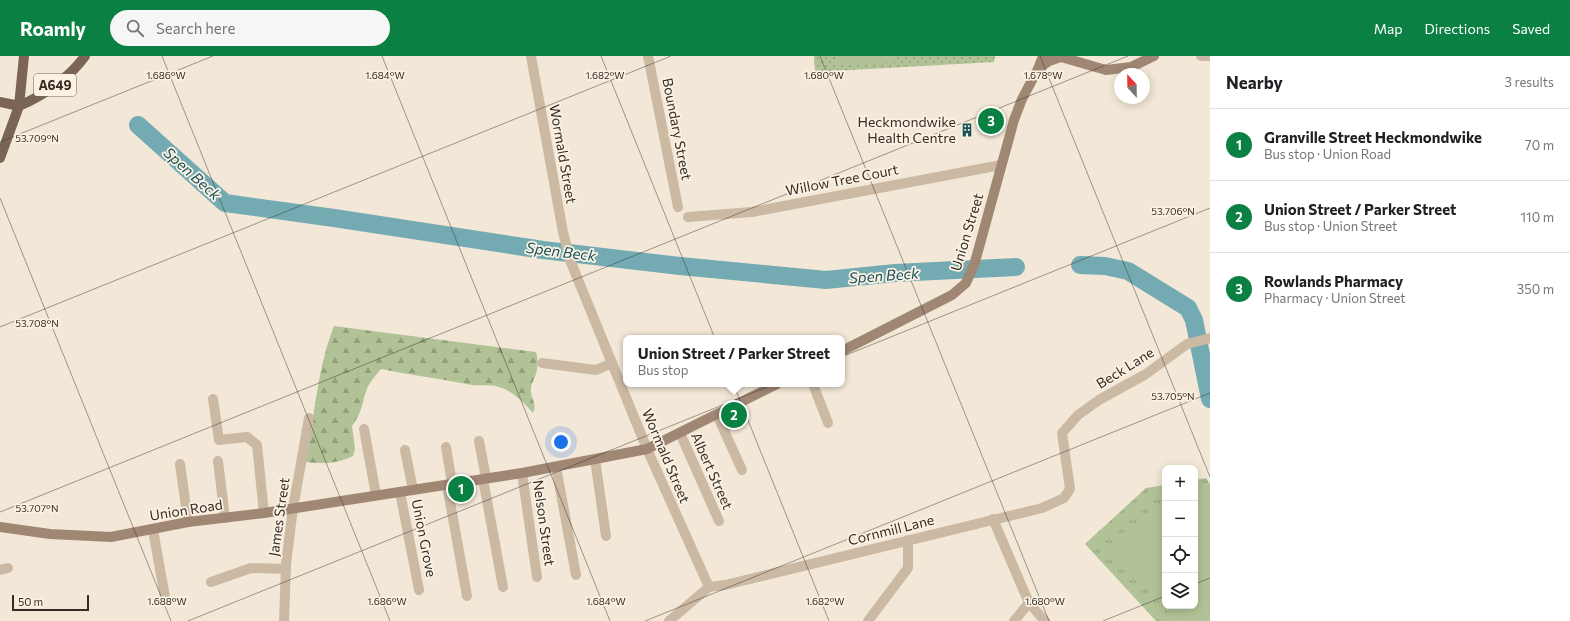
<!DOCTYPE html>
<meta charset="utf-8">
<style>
body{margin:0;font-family:Commissioner,sans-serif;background:#f6f6f6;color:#202124}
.controls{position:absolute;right:12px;bottom:12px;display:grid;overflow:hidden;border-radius:8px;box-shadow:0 2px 10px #0003}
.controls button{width:36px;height:36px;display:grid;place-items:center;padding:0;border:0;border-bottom:1px solid #e0e0e0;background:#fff;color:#202124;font:20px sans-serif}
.compass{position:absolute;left:1114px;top:12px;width:36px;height:36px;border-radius:50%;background:#fff;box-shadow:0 2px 10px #0003;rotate:338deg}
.scale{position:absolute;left:12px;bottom:10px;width:77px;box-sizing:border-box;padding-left:4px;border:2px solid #362c25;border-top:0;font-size:11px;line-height:14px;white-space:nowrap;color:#362c25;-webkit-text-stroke:3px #fbf2e4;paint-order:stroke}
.you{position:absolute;left:561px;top:386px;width:14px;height:14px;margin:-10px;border:3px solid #fff;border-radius:50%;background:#1a73e8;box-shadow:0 0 0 6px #1a73e833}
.badge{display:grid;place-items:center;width:26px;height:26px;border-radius:50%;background:#0b8043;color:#fff;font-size:13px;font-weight:700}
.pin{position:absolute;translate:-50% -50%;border:2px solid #fff;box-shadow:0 1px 4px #0006}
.popup{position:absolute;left:623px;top:279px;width:222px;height:52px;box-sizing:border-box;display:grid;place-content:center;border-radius:8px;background:#fff;filter:drop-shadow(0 1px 3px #0005);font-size:13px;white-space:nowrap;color:#757577}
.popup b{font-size:15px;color:#202124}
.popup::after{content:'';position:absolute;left:50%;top:100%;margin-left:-8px;border:8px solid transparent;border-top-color:#fff}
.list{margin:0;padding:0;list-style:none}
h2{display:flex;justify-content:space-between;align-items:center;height:52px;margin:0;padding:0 16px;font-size:17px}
h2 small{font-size:13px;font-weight:400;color:#757577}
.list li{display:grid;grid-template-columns:26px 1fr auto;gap:12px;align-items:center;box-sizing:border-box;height:72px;padding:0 16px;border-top:1px solid #e0e0e0}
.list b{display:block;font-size:15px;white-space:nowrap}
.list p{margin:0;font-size:13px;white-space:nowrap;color:#757577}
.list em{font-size:13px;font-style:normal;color:#757577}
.icon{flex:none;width:22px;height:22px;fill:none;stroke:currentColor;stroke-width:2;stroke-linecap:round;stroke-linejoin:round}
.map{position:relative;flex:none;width:1210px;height:565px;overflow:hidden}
header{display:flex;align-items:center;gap:24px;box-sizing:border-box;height:56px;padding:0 20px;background:#0b8043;color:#fff}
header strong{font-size:19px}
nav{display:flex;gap:22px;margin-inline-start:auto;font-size:14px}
.search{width:280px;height:36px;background:#f6f6f6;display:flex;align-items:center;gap:10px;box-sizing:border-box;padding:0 14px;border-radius:22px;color:#757577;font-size:15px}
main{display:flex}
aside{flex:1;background:#fff}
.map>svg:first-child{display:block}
.grass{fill:url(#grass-tufts)}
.forest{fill:url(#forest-firs)}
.park{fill:url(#park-dots)}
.garden{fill:#b1c396}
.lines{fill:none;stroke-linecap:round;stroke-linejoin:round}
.river{stroke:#74abb3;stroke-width:18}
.street{stroke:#ccb9a3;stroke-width:10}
.secondary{stroke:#a08774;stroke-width:10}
.primary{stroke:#7a6455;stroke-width:10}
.ticks{fill:none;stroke:#362c25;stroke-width:1;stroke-opacity:0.45}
.labels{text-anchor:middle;stroke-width:3.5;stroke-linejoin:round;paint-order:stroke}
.shield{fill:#fbf2e4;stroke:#71675e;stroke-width:1}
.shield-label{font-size:13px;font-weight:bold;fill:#362c25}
.poi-label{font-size:14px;fill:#362c25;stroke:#fbf2e4;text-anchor:end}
.street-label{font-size:14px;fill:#362c25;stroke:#fbf2e4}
.water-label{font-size:15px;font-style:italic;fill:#17525b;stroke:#fbf2e4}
.ticks-label{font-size:10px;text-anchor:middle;fill:#362c25;stroke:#fbf2e4;stroke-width:3.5;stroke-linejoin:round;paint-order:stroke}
</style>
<header>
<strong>Roamly</strong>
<div class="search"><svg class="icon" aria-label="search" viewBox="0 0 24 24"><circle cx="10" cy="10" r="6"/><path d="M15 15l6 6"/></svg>Search here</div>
<nav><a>Map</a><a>Directions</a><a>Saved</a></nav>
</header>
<main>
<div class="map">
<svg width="1210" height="565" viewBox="0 0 1210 565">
<defs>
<pattern id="grass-tufts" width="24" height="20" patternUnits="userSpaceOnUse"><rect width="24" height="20" fill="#b1c396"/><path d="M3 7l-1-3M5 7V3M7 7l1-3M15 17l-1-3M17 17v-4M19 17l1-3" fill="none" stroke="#919f7a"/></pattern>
<pattern id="forest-firs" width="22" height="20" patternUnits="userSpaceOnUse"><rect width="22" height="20" fill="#b1c396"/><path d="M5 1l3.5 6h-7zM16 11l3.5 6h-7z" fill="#919f7a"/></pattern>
<pattern id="park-dots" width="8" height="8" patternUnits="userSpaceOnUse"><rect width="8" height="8" fill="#b1c396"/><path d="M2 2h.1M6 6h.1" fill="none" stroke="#919f7a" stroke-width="1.8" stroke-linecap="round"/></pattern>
</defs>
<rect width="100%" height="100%" fill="#f3e8d7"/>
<!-- grass -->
<polygon class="grass" points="1206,422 1210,428 1210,565 1156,565 1085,488 1146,432 1165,429 1165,550 1195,550 1195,424"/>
<!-- forest -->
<path class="forest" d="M 334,270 L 536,296 C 538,303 538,311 536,318 C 534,324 530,329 531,336 C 532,345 537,348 533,357 C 524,347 513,335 499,331 C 491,328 480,330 472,329 C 441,323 411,319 381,313 C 376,319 369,327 366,335 C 362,348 361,359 352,370 L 355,393 L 353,400 C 338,408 321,408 305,406 C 315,360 317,313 334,270 Z"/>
<!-- park -->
<polygon class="park" points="814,0 995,0 994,6 815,16"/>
<!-- garden -->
<g class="garden">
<polygon points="837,0 894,0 894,6 837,7"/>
<polygon points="1195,432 1210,448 1210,565 1177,565 1112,495 1165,447 1165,550 1195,550"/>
</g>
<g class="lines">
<!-- river -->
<g class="river">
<polyline points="138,69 225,147 334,162 543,194 680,210 826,224 895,217 1016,211"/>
<polyline points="1080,209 1105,210 1128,215 1188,252 1194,264 1210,343"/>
</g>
<!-- street -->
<g class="street">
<polyline points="531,0 563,176 570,204 647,393 709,531"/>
<polyline points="648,0 678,151"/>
<polyline points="1201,0 1210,0"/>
<polyline points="688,161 752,156 1001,109"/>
<polyline points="542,307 596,314 612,307"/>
<polyline points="813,328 828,367"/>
<polyline points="213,343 219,384 247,381 257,389 264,457"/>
<polyline points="717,359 742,414"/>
<polyline points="364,373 376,439"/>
<polyline points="680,377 719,465"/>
<polyline points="479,385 486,422"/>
<polyline points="446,391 452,427"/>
<polyline points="405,394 413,434"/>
<polyline points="595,403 606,480"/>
<polyline points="218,405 225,462"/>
<polyline points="180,408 188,466"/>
<polyline points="556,411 576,519"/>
<polyline points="522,417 537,521"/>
<polyline points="483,423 503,531"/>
<polyline points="447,429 467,540"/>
<polyline points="400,436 419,534"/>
<polyline points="993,463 1029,547 1045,565"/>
<polyline points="153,474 165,541"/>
<polyline points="0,514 8,512"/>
<polyline points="211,526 251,512 286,513"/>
<polyline points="284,565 286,508 293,452 309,362"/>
<polyline points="669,565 709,531 725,529 1042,452 1064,442 1070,433 1062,377 1078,359 1099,344 1146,318 1187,288 1210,282"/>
<polyline points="868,565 908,512 908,484"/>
<polyline points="1014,565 1029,547"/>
</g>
<!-- secondary -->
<g class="secondary">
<polyline points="1038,13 1049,5 1061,1 1106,14 1131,11 1154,0"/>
<polyline points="842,295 952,239 966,227 975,206 1014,64 1022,43 1038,13 1043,0"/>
<polyline points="0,471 50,478 111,481 188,466 264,457 522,417 647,393 777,328"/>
</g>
<!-- primary -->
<g class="primary">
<polyline points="0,46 19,50"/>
<path d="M 19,50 C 44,39 69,22 85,0"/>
<polyline points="0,102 19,50 24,0"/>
</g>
</g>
<!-- ticks -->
<path class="ticks" d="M 162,0 L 390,565M 382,0 L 610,565M 601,0 L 829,565M 820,0 L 1049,565M 1040,0 L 1210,421M 0,86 L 213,0M 0,142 L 171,565M 0,271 L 671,0M 0,456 L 1128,0M 1195,528 L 1210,522M 188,565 L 1210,152M 645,565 L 1210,337M 1103,565 L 1165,540"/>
<!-- icons -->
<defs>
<g id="building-bare" transform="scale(1.08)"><path d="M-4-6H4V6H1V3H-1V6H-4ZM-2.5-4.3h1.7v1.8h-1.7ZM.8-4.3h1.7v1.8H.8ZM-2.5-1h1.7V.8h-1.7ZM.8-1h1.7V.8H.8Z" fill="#17525b" stroke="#fbf2e4" stroke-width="2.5" paint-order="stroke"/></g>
</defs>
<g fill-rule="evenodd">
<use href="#building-bare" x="967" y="74"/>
</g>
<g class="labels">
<!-- shield labels -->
<rect class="shield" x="34" y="18" width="42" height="22" rx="3"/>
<g class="shield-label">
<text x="55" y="34">A649</text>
</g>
<!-- poi labels -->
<g class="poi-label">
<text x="956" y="71">Heckmondwike<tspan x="956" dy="16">Health Centre</tspan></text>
</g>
<!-- street labels -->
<g class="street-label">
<text transform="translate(677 73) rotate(79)" y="5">Boundary Street</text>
<text transform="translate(563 98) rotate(80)" y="5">Wormald Street</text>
<text transform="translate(842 124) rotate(-11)" y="5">Willow Tree Court</text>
<text transform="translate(967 176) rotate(-73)" y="5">Union Street</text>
<text transform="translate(1125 312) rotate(-32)" y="5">Beck Lane</text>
<text transform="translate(666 400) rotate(67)" y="5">Wormald Street</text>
<text transform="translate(712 415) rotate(66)" y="5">Albert Street</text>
<text transform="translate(186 454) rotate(-9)" y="5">Union Road</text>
<text transform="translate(279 461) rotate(-82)" y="5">James Street</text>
<text transform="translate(544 467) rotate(82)" y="5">Nelson Street</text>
<text transform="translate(891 474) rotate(-14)" y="5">Cornmill Lane</text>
<text transform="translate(424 482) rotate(79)" y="5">Union Grove</text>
</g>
<!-- water labels -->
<g class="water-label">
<text transform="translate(192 118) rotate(42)" y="5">Spen Beck</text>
<text transform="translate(561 196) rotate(7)" y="5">Spen Beck</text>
<text transform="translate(884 220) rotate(-4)" y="5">Spen Beck</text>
</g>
</g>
<g class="ticks-label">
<text x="166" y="23">1.686°W</text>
<text x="385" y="23">1.684°W</text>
<text x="605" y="23">1.682°W</text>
<text x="824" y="23">1.680°W</text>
<text x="1043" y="23">1.678°W</text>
<text x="37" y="86">53.709°N</text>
<text x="1173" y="159">53.706°N</text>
<text x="37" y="271">53.708°N</text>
<text x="1173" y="344">53.705°N</text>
<text x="37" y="456">53.707°N</text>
<text x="167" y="549">1.688°W</text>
<text x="387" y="549">1.686°W</text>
<text x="606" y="549">1.684°W</text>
<text x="825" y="549">1.682°W</text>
<text x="1045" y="549">1.680°W</text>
</g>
</svg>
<div class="controls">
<button>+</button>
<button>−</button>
<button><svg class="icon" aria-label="locate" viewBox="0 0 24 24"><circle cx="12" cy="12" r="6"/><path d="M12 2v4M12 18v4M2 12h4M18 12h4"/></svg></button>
<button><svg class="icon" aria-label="layers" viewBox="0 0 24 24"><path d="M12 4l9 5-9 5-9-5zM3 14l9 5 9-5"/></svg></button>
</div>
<svg class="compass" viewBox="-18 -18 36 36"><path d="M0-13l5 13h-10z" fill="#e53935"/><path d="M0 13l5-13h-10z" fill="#757577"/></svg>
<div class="scale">50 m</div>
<div class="you"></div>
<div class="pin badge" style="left:461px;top:433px">1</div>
<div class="pin badge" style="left:734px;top:359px">2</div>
<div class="popup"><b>Union Street / Parker Street</b>Bus stop</div>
<div class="pin badge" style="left:991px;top:65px">3</div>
</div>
<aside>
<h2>Nearby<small>3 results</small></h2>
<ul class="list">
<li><span class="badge">1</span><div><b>Granville Street Heckmondwike</b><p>Bus stop · Union Road</p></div><em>70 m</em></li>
<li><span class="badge">2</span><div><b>Union Street / Parker Street</b><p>Bus stop · Union Street</p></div><em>110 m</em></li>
<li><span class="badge">3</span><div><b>Rowlands Pharmacy</b><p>Pharmacy · Union Street</p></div><em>350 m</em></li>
</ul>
</aside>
</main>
